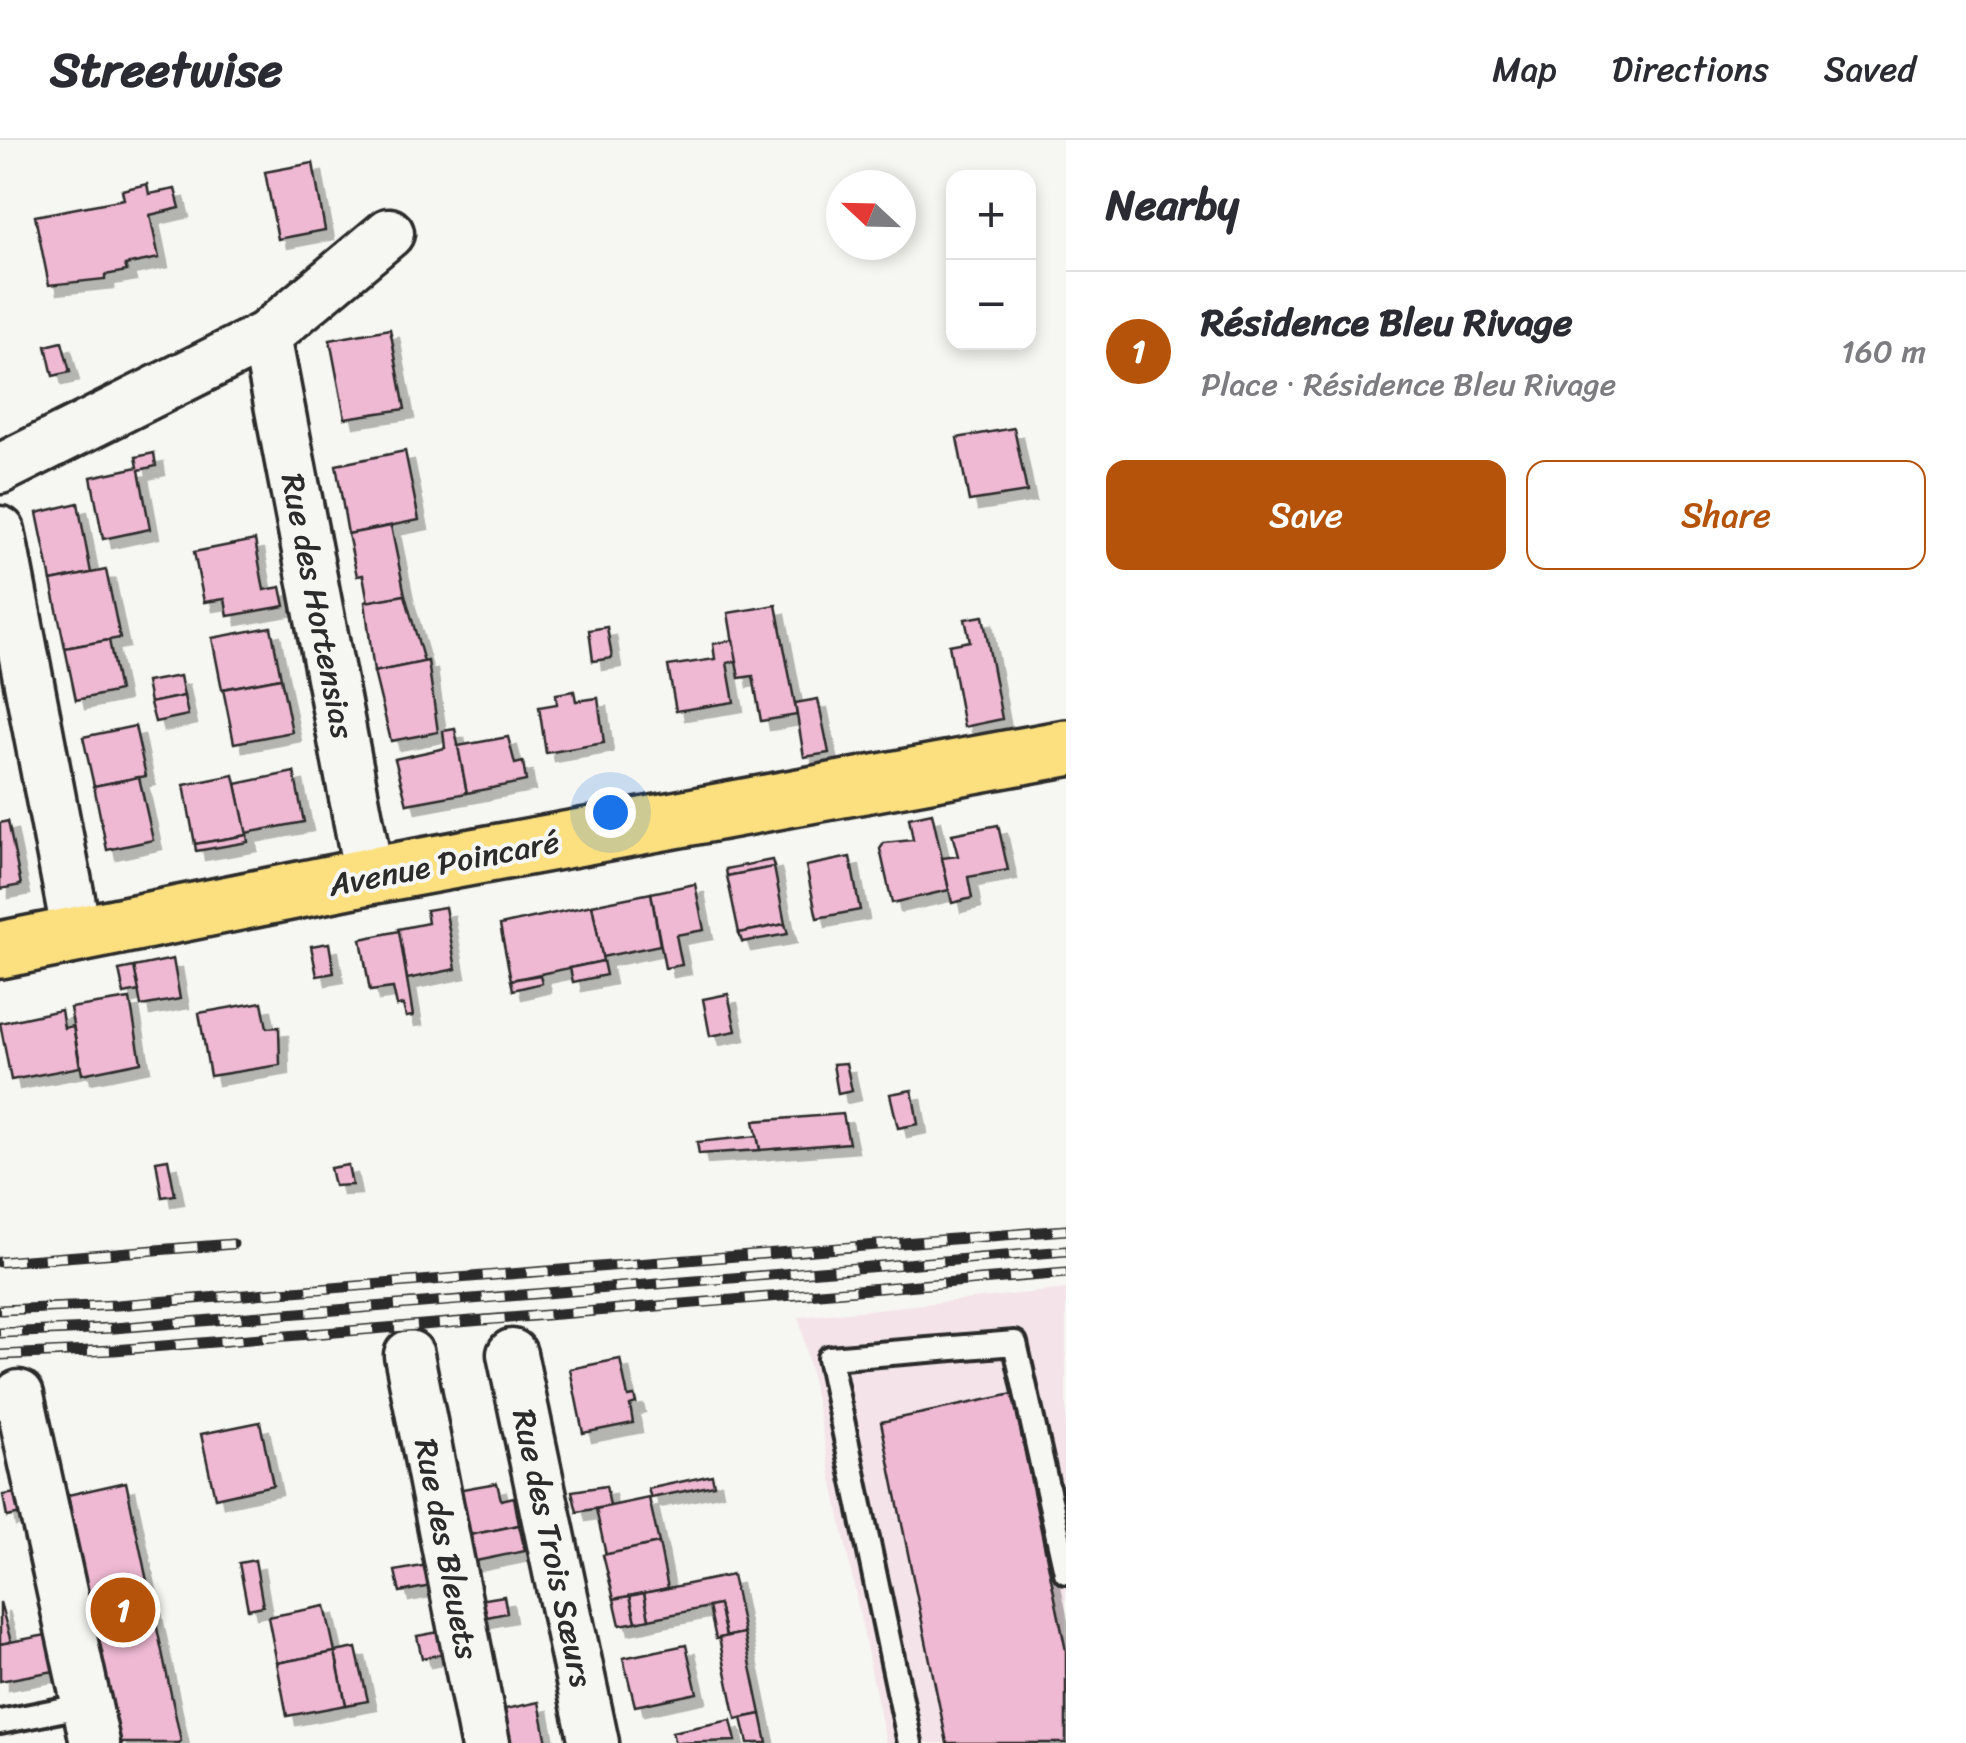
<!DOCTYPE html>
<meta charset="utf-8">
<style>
body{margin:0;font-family:Sriracha,sans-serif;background:#f7f7f7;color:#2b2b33}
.controls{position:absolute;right:30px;top:30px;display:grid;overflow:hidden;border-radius:20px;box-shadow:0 5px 15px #0003}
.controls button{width:90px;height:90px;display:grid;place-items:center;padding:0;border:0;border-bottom:2px solid #e1e1e2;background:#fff;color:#2b2b33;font:50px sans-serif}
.compass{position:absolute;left:826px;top:30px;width:90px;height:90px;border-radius:50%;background:#fff;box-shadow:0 5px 15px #0003;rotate:292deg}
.you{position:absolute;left:610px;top:672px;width:35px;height:35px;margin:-25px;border:8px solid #fff;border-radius:50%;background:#1a73e8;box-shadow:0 0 0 15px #1a73e833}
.badge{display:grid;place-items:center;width:65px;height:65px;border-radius:50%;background:#b45309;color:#fff;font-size:32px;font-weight:700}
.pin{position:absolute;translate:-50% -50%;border:5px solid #fff;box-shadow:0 2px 10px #0006}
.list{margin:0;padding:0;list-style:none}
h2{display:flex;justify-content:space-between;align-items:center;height:130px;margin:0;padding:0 40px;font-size:42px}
h2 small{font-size:32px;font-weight:400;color:#7c7c81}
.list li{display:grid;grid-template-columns:65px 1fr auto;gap:30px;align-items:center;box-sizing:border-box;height:160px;padding:0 40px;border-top:2px solid #e1e1e2}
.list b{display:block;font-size:38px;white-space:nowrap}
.list p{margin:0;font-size:32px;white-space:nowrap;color:#7c7c81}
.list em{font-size:32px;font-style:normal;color:#7c7c81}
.actions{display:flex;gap:20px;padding:30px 40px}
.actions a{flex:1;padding:22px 0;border:2px solid #b45309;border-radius:20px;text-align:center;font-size:35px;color:#b45309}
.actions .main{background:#b45309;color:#fff}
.map{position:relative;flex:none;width:1066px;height:1603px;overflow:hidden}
header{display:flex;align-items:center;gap:60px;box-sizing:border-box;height:140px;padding:0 50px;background:#fff;border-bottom:2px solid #e1e1e2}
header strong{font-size:48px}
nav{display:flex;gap:55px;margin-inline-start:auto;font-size:35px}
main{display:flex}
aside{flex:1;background:#fff}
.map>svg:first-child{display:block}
.built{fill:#f4e4e9}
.building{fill:#efb9d3;stroke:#2b2b2b;stroke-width:2.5;filter:url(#shadow)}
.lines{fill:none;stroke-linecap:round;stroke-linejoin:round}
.lane-casing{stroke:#2b2b2b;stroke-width:30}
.street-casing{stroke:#2b2b2b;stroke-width:55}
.primary-casing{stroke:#2b2b2b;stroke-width:62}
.lane{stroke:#f6f6f2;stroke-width:22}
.street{stroke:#f6f6f2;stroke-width:48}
.primary{stroke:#fce080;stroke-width:55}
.rail-casing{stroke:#2b2b2b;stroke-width:11}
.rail{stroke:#f6f6f2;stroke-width:8;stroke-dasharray:22;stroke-linecap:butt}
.labels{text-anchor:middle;stroke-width:8;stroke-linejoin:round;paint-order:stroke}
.street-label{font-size:32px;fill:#2b2b2b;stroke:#f6f6f2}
</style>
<header>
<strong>Streetwise</strong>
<nav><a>Map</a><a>Directions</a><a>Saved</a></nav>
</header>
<main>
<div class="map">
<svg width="1066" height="1603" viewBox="0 0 1066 1603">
<defs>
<filter id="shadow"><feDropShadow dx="9" dy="9" stdDeviation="0" flood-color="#0004"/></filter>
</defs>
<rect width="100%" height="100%" fill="#f6f6f2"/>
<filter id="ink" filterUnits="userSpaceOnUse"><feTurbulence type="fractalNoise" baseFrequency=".01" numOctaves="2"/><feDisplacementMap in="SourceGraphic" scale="20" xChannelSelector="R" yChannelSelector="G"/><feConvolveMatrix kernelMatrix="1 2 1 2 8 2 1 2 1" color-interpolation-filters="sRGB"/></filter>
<g filter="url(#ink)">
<!-- built -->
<polygon class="built" points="1066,1149 1066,1603 886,1603 799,1177"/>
<!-- building -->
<g class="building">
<polygon points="313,23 325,90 278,99 265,32"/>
<polygon points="147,44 149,54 175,49 180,68 150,75 159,118 125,125 127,131 105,135 105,139 49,145 35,76 124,59 122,50"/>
<polygon points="390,189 405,269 345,278 330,200"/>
<polygon points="62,202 70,232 53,236 46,206"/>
<polygon points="1014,288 1027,352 969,361 957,298"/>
<polygon points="405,311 419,380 348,394 336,325"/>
<polygon points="154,313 156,326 139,330 150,389 103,399 91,337 138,327 136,317"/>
<polygon points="78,363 91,433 51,441 37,373"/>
<polygon points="391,386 405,455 368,462 363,435 357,436 348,394"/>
<polygon points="255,400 264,450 281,447 285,466 228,476 225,459 204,462 194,412"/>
<polygon points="106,430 120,498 65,508 51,441"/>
<polygon points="405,455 424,522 374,532 365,462"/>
<polygon points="776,465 797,575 761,581 753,536 739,538 728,473"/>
<polygon points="983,476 1002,579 964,587 949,505 970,501 965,479"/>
<polygon points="271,487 281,538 222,549 212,498"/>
<polygon points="607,487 612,518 593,521 589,490"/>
<polygon points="109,500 119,551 76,560 65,508"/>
<polygon points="733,500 737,521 727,523 734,562 676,571 668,526 715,519 713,504"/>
<polygon points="428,521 438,592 391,601 374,532"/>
<polygon points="180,536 184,556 150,563 146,542"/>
<polygon points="281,538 292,592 234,603 223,549"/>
<polygon points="574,551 576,561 598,558 604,603 546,613 539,567 557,564 556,554"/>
<polygon points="184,556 188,575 155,582 150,563"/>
<polygon points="818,559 829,613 804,617 795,563"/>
<polygon points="135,586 146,636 94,646 83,597"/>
<polygon points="455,589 467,653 407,664 395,619 445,608 443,591"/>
<polygon points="508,597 515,624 523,622 526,641 467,653 458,606"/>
<polygon points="294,632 304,682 246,693 236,644"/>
<polygon points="234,635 247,695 195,704 184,645"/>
<polygon points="139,637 153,700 107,710 94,646"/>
<polygon points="932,673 949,750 892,763 880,709 884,703 913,700 909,678"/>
<polygon points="8,681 21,745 0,749 0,683"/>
<polygon points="998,685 1008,730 968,737 972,758 952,763 942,718 958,716 952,694"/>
<polygon points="247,695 248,702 196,711 195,704"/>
<polygon points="850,717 860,770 817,778 806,726"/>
<polygon points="772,720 774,727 727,736 726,729"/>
<polygon points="774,727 785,784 739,793 727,736"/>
<polygon points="695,744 704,790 676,795 682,825 665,828 651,753"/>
<polygon points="651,753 660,805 602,817 592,765"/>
<polygon points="592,765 603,821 511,840 500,785"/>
<polygon points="445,767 456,829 407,839 398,789 428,783 426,770"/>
<polygon points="785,784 788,794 742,802 739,793"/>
<polygon points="399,791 413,876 406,877 403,865 397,866 393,848 370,851 361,799"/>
<polygon points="329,803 334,833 317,836 311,806"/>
<polygon points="173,819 180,859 141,866 134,827"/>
<polygon points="603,821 606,835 573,842 570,828"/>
<polygon points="134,827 139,851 124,854 119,830"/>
<polygon points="540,835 542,843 513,850 511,840"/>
<polygon points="728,854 736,891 710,896 703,859"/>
<polygon points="130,859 141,922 82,934 70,868"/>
<polygon points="262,862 267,888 279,887 280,925 210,936 199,873"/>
<polygon points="61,870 64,888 73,886 80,927 11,940 0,883"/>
<polygon points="846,923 852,951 838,954 833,924"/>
<polygon points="912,950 918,984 898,988 890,954"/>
<polygon points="843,974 849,1003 760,1010 754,981"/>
<polygon points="757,996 760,1010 699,1014 697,1002"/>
<polygon points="168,1019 175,1055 162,1057 156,1021"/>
<polygon points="348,1025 352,1045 334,1046 330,1028"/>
<polygon points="620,1219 628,1257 634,1256 636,1263 630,1265 633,1283 583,1293 570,1229"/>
<polygon points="1013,1254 1066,1511 1066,1603 947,1603 881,1282"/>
<polygon points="260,1282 273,1345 215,1358 201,1294"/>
<polygon points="712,1335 714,1345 651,1358 648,1349"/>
<polygon points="126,1342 181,1601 179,1603 120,1603 88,1457 68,1355"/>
<polygon points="497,1343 501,1360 514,1357 519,1385 460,1397 451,1351"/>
<polygon points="606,1346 610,1366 577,1372 572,1351"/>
<polygon points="17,1353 21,1374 7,1377 3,1355"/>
<polygon points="649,1358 659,1403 606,1415 596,1369"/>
<polygon points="519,1385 525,1411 466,1423 460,1397"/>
<polygon points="659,1403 668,1448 614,1459 603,1415"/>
<polygon points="255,1420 263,1466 248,1469 239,1423"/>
<polygon points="427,1425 431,1446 400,1452 395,1431"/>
<polygon points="732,1435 744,1493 726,1497 719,1465 649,1479 644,1453"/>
<polygon points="644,1453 649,1479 636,1482 630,1456"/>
<polygon points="504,1456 507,1473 477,1479 473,1461"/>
<polygon points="630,1456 636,1482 620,1485 614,1459"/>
<polygon points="0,1462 11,1502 0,1504"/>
<polygon points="719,1465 726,1497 716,1499 709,1467"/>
<polygon points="325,1466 335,1512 277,1523 268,1477"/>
<polygon points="450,1490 454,1512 422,1518 417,1496"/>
<polygon points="744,1493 761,1574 736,1579 719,1498"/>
<polygon points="46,1495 54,1531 0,1541 0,1504"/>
<polygon points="686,1505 697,1553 635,1566 623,1518"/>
<polygon points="356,1508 368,1561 346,1565 335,1512"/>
<polygon points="335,1512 346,1565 287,1576 277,1523"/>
<polygon points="539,1562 547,1603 502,1603 496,1571"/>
<polygon points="761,1574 767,1603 748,1603 742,1578"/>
<polygon points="731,1580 736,1601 675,1603 672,1592"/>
</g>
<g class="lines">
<!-- lane casing -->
<g class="lane-casing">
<g id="lane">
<polyline points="0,1582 86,1565"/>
<polyline points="910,1603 829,1218 1015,1203 1066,1432"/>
</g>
</g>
<!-- street casing -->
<g class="street-casing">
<g id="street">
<polyline points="266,196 369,736"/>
<polyline points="0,329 266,196 389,93"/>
<polyline points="0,391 77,795"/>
<polyline points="512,1214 594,1603"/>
<polyline points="409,1215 485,1603"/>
<polyline points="19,1255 95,1603"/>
</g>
</g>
<!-- primary casing -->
<g class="primary-casing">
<polyline id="primary" points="0,810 369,736 1066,608"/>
</g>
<!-- lane -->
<use href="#lane" class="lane"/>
<!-- street -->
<use href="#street" class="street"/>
<!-- primary -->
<use href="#primary" class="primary"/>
<!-- rail casing -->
<g class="rail-casing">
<g id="rail">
<polyline points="0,1122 233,1104"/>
<polyline points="0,1170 117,1165 1066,1090"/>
<polyline points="0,1193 114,1188 1066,1111"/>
<polyline points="0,1215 114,1210 1066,1133"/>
</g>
</g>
<!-- rail -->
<use href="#rail" class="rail"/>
</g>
</g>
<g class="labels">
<!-- street labels -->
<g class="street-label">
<text transform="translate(318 466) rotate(79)" y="11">Rue des Hortensias</text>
<text transform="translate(444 723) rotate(-11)" y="11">Avenue Poincaré</text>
<text transform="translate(553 1408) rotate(78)" y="11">Rue des Trois Sœurs</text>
<text transform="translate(447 1409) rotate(79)" y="11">Rue des Bleuets</text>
</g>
</g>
</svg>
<div class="controls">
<button>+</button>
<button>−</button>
</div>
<svg class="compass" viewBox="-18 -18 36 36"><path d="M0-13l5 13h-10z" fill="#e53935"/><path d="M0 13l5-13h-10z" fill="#7c7c81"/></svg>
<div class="you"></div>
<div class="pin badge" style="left:123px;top:1470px">1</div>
</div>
<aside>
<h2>Nearby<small></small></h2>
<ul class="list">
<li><span class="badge">1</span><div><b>Résidence Bleu Rivage</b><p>Place · Résidence Bleu Rivage</p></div><em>160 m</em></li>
</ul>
<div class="actions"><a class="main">Save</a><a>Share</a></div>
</aside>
</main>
